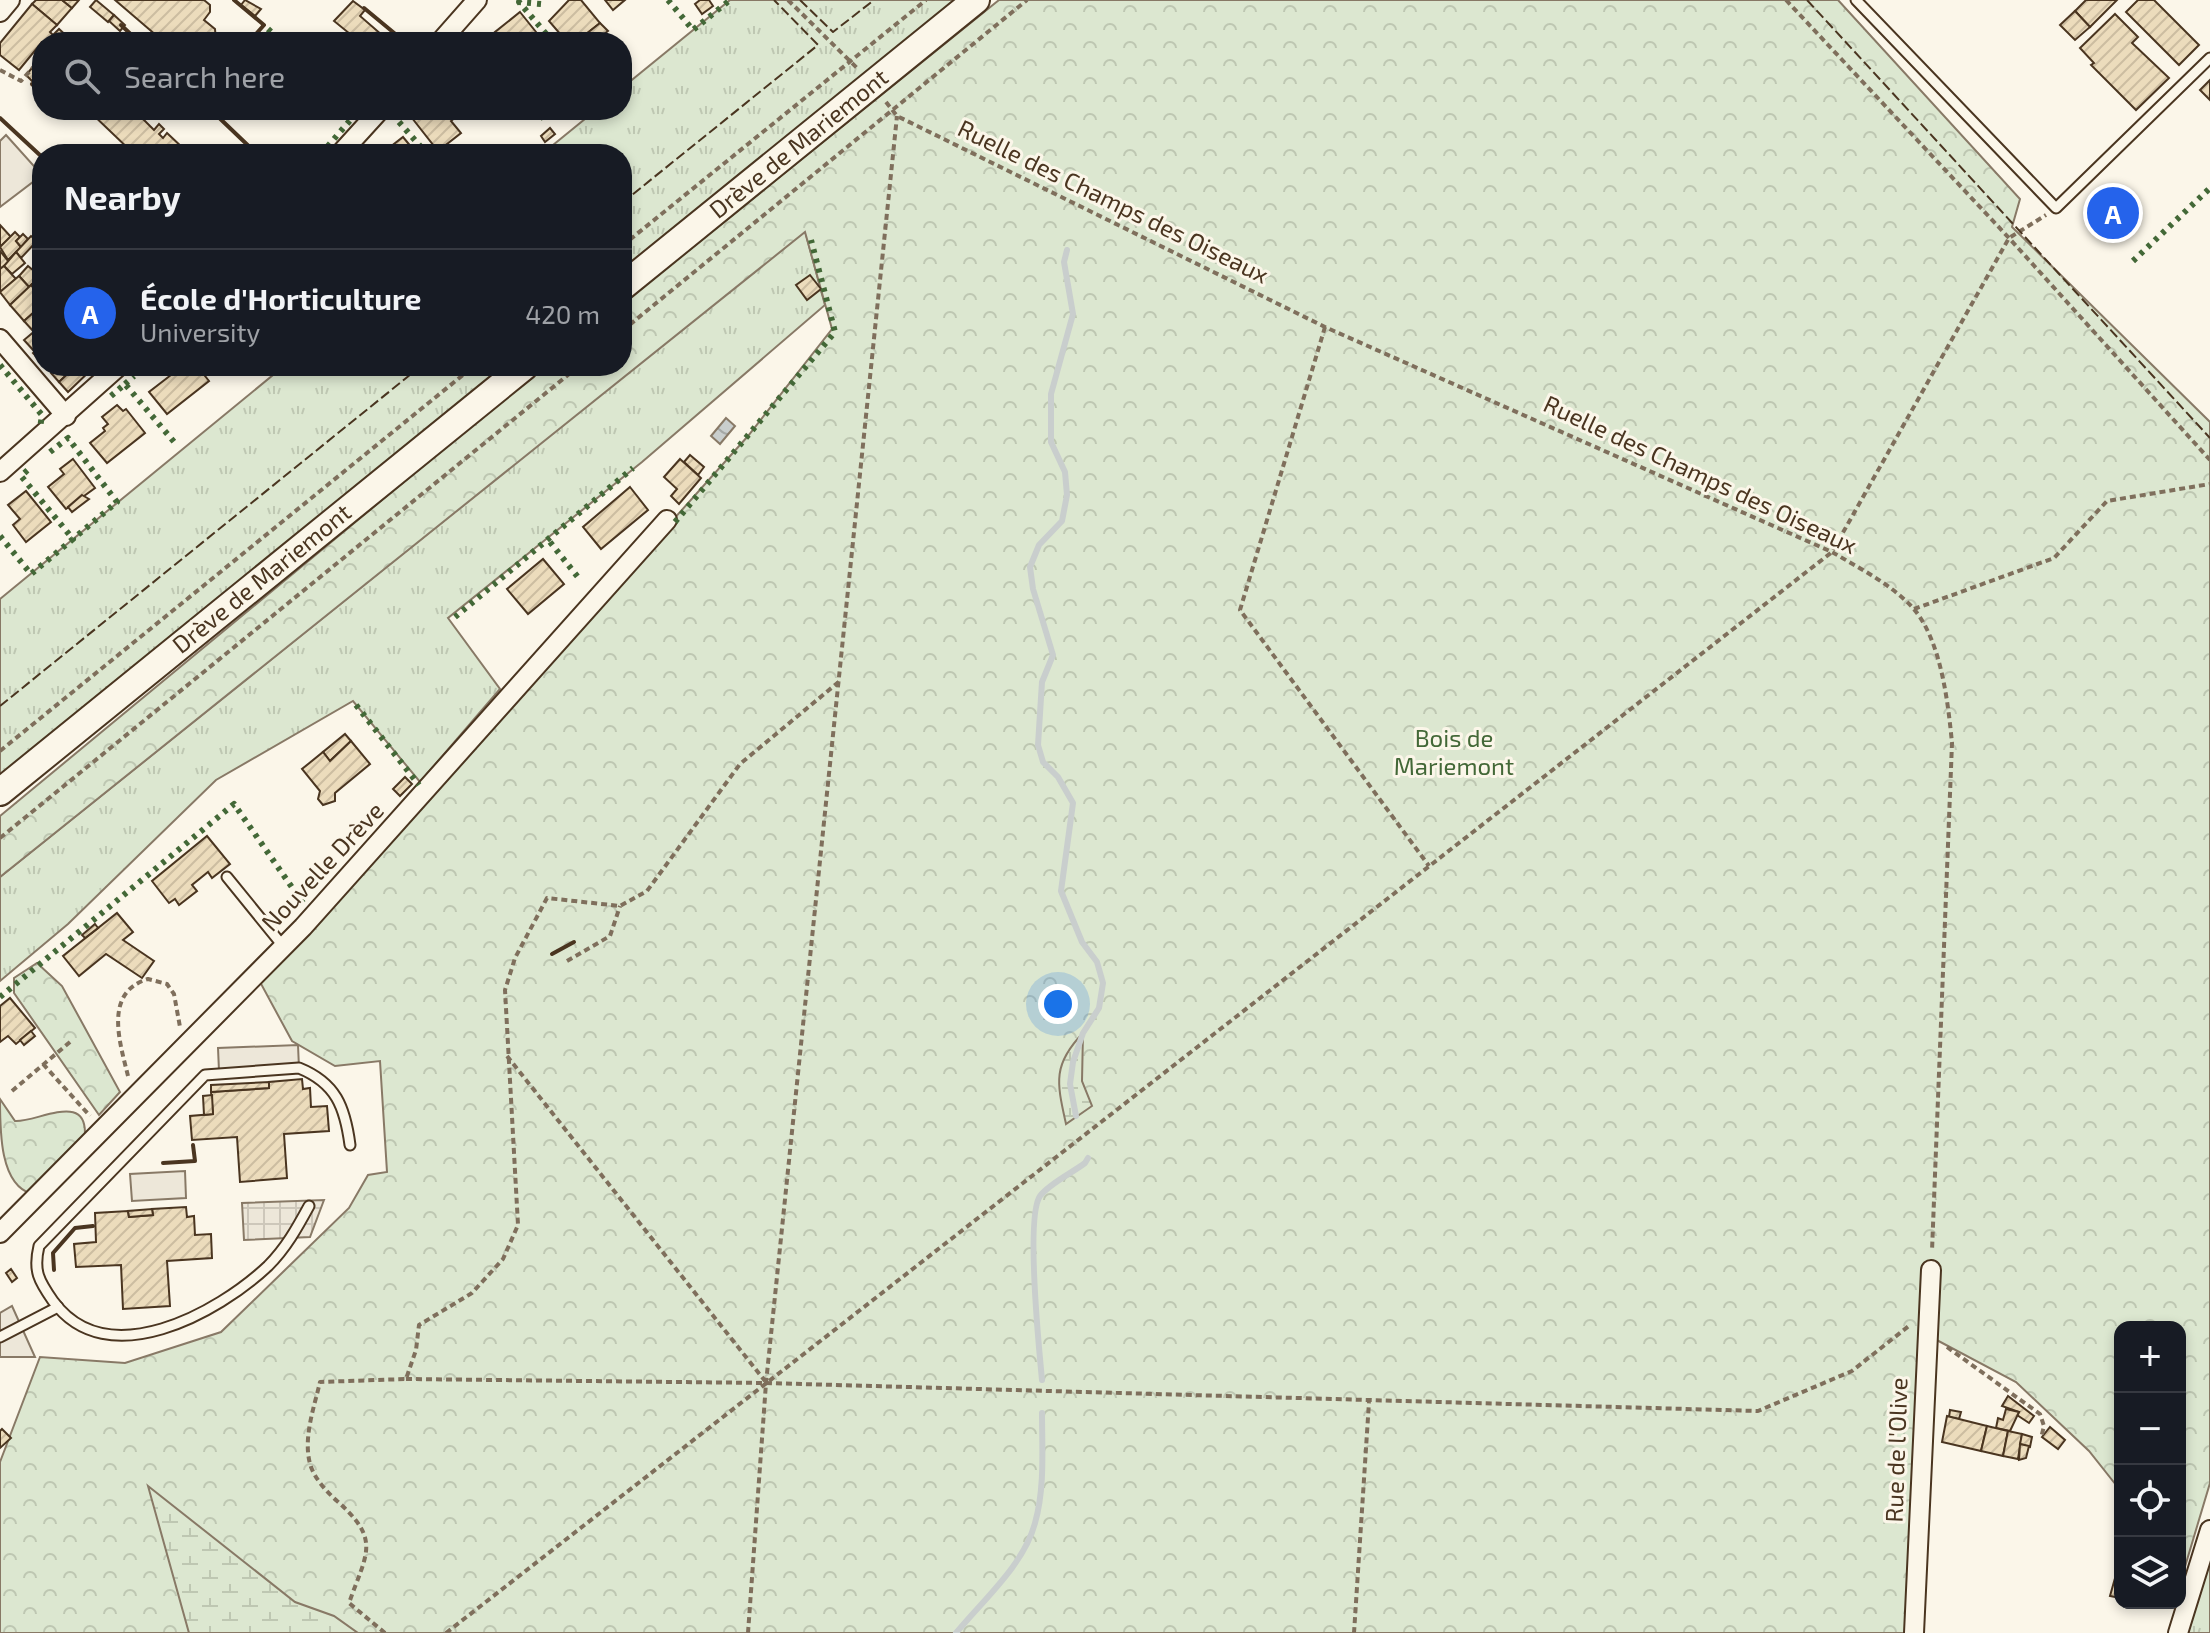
<!DOCTYPE html>
<meta charset="utf-8">
<style>
body{margin:0;font-family:"Exo 2",sans-serif;background:#20242c;color:#f1f3f6}
.controls{position:absolute;right:24px;bottom:24px;display:grid;overflow:hidden;border-radius:16px;box-shadow:0 4px 12px #0003}
.controls button{width:72px;height:72px;display:grid;place-items:center;padding:0;border:0;border-bottom:2px solid #363941;background:#171b24;color:#f1f3f6;font:40px sans-serif}
.you{position:absolute;left:1058px;top:1004px;width:28px;height:28px;margin:-20px;border:6px solid #fff;border-radius:50%;background:#1a73e8;box-shadow:0 0 0 12px #1a73e833}
.badge{display:grid;place-items:center;width:52px;height:52px;border-radius:50%;background:#2563eb;color:#fff;font-size:26px;font-weight:700}
.pin{position:absolute;translate:-50% -50%;border:4px solid #fff;box-shadow:0 2px 8px #0006}
.list{margin:0;padding:0;list-style:none}
h2{display:flex;justify-content:space-between;align-items:center;height:104px;margin:0;padding:0 32px;font-size:34px}
h2 small{font-size:26px;font-weight:400;color:#9ea1a6}
.list li{display:grid;grid-template-columns:52px 1fr auto;gap:24px;align-items:center;box-sizing:border-box;height:128px;padding:0 32px;border-top:2px solid #363941}
.list b{display:block;font-size:30px;white-space:nowrap}
.list p{margin:0;font-size:26px;white-space:nowrap;color:#9ea1a6}
.list em{font-size:26px;font-style:normal;color:#9ea1a6}
.icon{flex:none;width:44px;height:44px;fill:none;stroke:currentColor;stroke-width:2;stroke-linecap:round;stroke-linejoin:round}
.map{position:relative;flex:none;width:2210px;height:1633px;overflow:hidden}
.search{position:absolute;background:#171b24;box-shadow:0 4px 12px #0003;left:32px;top:32px;width:600px;height:88px;display:flex;align-items:center;gap:20px;box-sizing:border-box;padding:0 28px;border-radius:32px;color:#9ea1a6;font-size:30px}
.panel{position:absolute;background:#171b24;box-shadow:0 4px 12px #0003;left:32px;top:144px;width:600px;height:232px;border-radius:32px}
.map>svg:first-child{display:block}
.grass{fill:url(#grass-tufts);stroke:#887966;stroke-width:2}
.forest{fill:url(#forest-crowns);stroke:#887966;stroke-width:2}
.wetland{fill:url(#wetland-marsh);stroke:#887966;stroke-width:2}
.parking{fill:#ede7d9;stroke:#887966;stroke-width:2}
.plaza{fill:url(#plaza-grid);stroke:#887966;stroke-width:2}
.water{fill:url(#water-waves);stroke:#887966;stroke-width:2}
.lines{fill:none;stroke-linecap:round;stroke-linejoin:round}
.stream{stroke:#c9cecd;stroke-width:6}
.building{fill:url(#building-hatch);stroke:#4a3520;stroke-width:2}
.lane-casing{stroke:#4a3520;stroke-width:13}
.street-casing{stroke:#4a3520;stroke-width:22}
.secondary-casing{stroke:#4a3520;stroke-width:30}
.path{stroke:#7f6f5c;stroke-width:4;stroke-dasharray:6 4;stroke-linecap:butt}
.lane{stroke:#fbf6e9;stroke-width:9}
.street{stroke:#fbf6e9;stroke-width:18}
.secondary{stroke:#fbf6e9;stroke-width:26}
.hedge{stroke:#436837;stroke-width:6;stroke-dasharray:4 6;stroke-linecap:butt}
.fence{stroke:#4a3520;stroke-width:2;stroke-dasharray:10 4;stroke-linecap:butt}
.wall{stroke:#4a3520;stroke-width:4}
.labels{text-anchor:middle;stroke-width:6;stroke-linejoin:round;paint-order:stroke}
.street-label{font-size:24px;fill:#4a3520;stroke:#fbf6e9}
.park-label{font-size:24px;fill:#436837;stroke:#fbf6e9}
</style>
<div class="map">
<svg width="2210" height="1633" viewBox="0 0 2210 1633">
<defs>
<pattern id="grass-tufts" width="24" height="20" patternUnits="userSpaceOnUse" patternTransform="scale(2)"><rect width="24" height="20" fill="#dce7d0"/><path d="M3 7l-1-3M5 7V3M7 7l1-3M15 17l-1-3M17 17v-4M19 17l1-3" fill="none" stroke="#bec7b2"/></pattern>
<pattern id="forest-crowns" width="20" height="18" patternUnits="userSpaceOnUse" patternTransform="scale(2)"><rect width="20" height="18" fill="#dce7d0"/><path d="M2 6a3 3 0 1 1 6 0M12 15a3 3 0 1 1 6 0" fill="none" stroke="#bec7b2"/></pattern>
<pattern id="wetland-marsh" width="20" height="14" patternUnits="userSpaceOnUse" patternTransform="scale(2)"><rect width="20" height="14" fill="#dce7d0"/><path d="M1 5h8M5 5V1M11 12h8M15 12V8" fill="none" stroke="#bec7b2"/></pattern>
<pattern id="plaza-grid" width="8" height="8" patternUnits="userSpaceOnUse" patternTransform="scale(2)"><rect width="8" height="8" fill="#ede7d9"/><path d="M0 4h8M4 0v8" fill="none" stroke="#cdc7ba"/></pattern>
<pattern id="water-waves" width="16" height="10" patternUnits="userSpaceOnUse" patternTransform="scale(2)"><rect width="16" height="10" fill="#c9cecd"/><path d="M0 5q4-4 8 0t8 0" fill="none" stroke="#a5a8a6"/></pattern>
<pattern id="building-hatch" width="6" height="6" patternUnits="userSpaceOnUse" patternTransform="scale(2)"><rect width="6" height="6" fill="#ecdcbc"/><path d="M-1 1l2-2M0 6l6-6M5 7l2-2" fill="none" stroke="#ccbda1"/></pattern>
</defs>
<rect width="100%" height="100%" fill="#fbf6e9"/>
<!-- grass -->
<g class="grass">
<polygon points="730,0 976,0 622,287 622,154 542,154 596,110 622,110 622,88"/>
<polygon points="805,231 825,305 642,462 448,618 500,689 420,782 353,701 216,780 68,924 0,981 0,877"/>
<polygon points="284,366 525,366 0,792 0,599"/>
<polygon points="2210,1558 2210,1633 2181,1633"/>
</g>
<!-- forest -->
<g class="forest">
<polygon points="999,0 1838,0 2020,199 2012,227 2210,422 2210,1483 2184,1570 2180,1564 2180,1327 2120,1327 2120,1490 2089,1451 2016,1382 1931,1337 1919,1633 0,1633 0,1462 40,1357 125,1363 221,1332 349,1208 368,1175 387,1172 380,1061 335,1066 292,1041 260,982 748,436 832,329 805,232 0,877 0,816 544,366 622,366 622,304"/>
<polygon points="37,963 62,986 120,1092 99,1115 14,993 14,978"/>
<path d="M 0,1099 L 15,1121 C 37,1123 93,1087 84,1143 L 32,1194 C 0,1185 0,1132 0,1099 Z"/>
</g>
<!-- wetland -->
<g class="wetland">
<path d="M 1083,1033 L 1082,1081 L 1092,1106 L 1066,1124 C 1057,1083 1052,1065 1083,1033 Z"/>
<polygon points="148,1486 295,1602 334,1616 358,1633 189,1633"/>
</g>
<!-- parking -->
<g class="parking">
<polygon points="6,135 42,175 0,207 0,141"/>
<polygon points="298,1045 299,1068 219,1071 218,1048"/>
<polygon points="185,1171 186,1198 132,1201 130,1174"/>
<polygon points="12,1306 35,1357 0,1357 0,1313"/>
</g>
<!-- plaza -->
<polygon class="plaza" points="324,1200 310,1237 244,1240 242,1203"/>
<!-- water -->
<polygon class="water" points="726,418 735,426 720,444 711,436"/>
<g class="lines">
<!-- stream -->
<g class="stream">
<polyline points="1067,250 1064,262 1073,314 1051,394 1051,442 1065,472 1067,495 1062,521 1039,545 1030,567 1033,589 1053,655 1042,682 1038,745 1043,762 1058,777 1073,803 1061,891 1082,942 1097,962 1103,983 1099,1008 1083,1033 1073,1062 1070,1084 1076,1116"/>
<path d="M 1042,1380 C 1039,1349 1026,1216 1040,1196 C 1050,1183 1072,1173 1085,1163 L 1088,1158"/>
<path d="M 956,1633 C 982,1601 1024,1565 1035,1523 C 1045,1488 1042,1449 1042,1413"/>
</g>
</g>
<!-- building -->
<g class="building">
<polygon points="36,0 62,0 72,8 57,25 32,4"/>
<polygon points="62,0 79,0 72,8"/>
<polygon points="96,0 114,15 108,22 90,7"/>
<polygon points="115,0 204,0 210,5 210,12 204,20 215,29 216,41 164,42"/>
<polygon points="245,0 261,9 255,16 241,5"/>
<polygon points="569,0 581,0 600,23 576,42 567,42 549,21"/>
<polygon points="605,0 625,0 613,10"/>
<polygon points="700,0 709,0 713,6 702,14 695,4"/>
<polygon points="2086,0 2117,0 2090,27 2075,11"/>
<polygon points="2138,0 2154,0 2199,45 2179,65 2126,12"/>
<polygon points="353,1 365,10 360,16 390,42 351,42 355,38 334,21"/>
<polygon points="32,4 57,25 50,32 53,35 59,29 72,41 42,42 19,70 0,55 0,43"/>
<polygon points="2075,11 2090,27 2075,40 2060,25"/>
<polygon points="520,12 544,42 503,42 495,32"/>
<polygon points="2115,14 2138,37 2132,43 2169,78 2136,110 2091,65 2094,63 2080,48"/>
<polygon points="114,15 125,25 120,31 109,21"/>
<polygon points="600,23 608,31 594,42 576,42"/>
<polygon points="32,68 42,77 37,86 26,75"/>
<polygon points="2210,80 2210,100 2200,90"/>
<polygon points="88,110 134,110 154,130 159,124 164,129 159,134 163,138 167,133 186,151 182,154 134,154"/>
<polygon points="422,110 454,110 458,115 451,121 461,133 438,151 412,118"/>
<polygon points="550,128 555,134 545,142 541,136"/>
<polygon points="403,137 417,154 382,154 385,151"/>
<polygon points="0,225 11,237 0,247"/>
<polygon points="15,232 20,237 16,241 21,247 8,260 0,247"/>
<polygon points="23,234 28,239 21,247 16,241"/>
<polygon points="31,236 37,241 21,258 16,252"/>
<polygon points="0,251 9,262 0,269"/>
<polygon points="16,252 25,263 12,274 4,266"/>
<polygon points="4,266 16,279 0,292 0,269"/>
<polygon points="28,266 40,276 29,287 19,276"/>
<polygon points="42,274 42,298 31,285"/>
<polygon points="810,275 821,289 807,300 796,285"/>
<polygon points="19,276 29,287 10,305 0,292"/>
<polygon points="31,285 42,298 42,305 24,321 10,305"/>
<polygon points="42,305 42,325 33,331 24,321"/>
<polygon points="42,325 42,344 34,351 24,340"/>
<polygon points="42,344 42,363 33,353"/>
<polygon points="57,366 76,366 59,382 51,373"/>
<polygon points="76,366 95,366 68,392 59,382"/>
<polygon points="171,366 197,366 209,381 167,414 149,392 171,375 166,370"/>
<polygon points="117,405 123,411 126,409 145,433 107,463 90,443 105,431 103,428 108,424 102,417"/>
<polygon points="690,455 704,467 698,475 684,462"/>
<polygon points="73,459 95,488 66,509 48,487 64,474 60,469"/>
<polygon points="680,459 701,478 679,504 671,496 677,489 664,477"/>
<polygon points="630,487 648,510 601,549 583,527"/>
<polygon points="26,491 51,522 26,542 13,525 20,519 8,505"/>
<polygon points="82,495 89,499 72,512 68,507"/>
<polygon points="543,559 564,584 528,614 507,589"/>
<polygon points="345,734 351,741 330,761 323,752"/>
<polygon points="351,741 370,764 335,793 335,801 323,805 318,799 320,791 302,769 323,752 330,761"/>
<polygon points="405,777 412,784 400,796 393,789"/>
<polygon points="207,836 230,864 212,878 208,872 192,885 197,891 179,905 175,899 169,903 152,881"/>
<polygon points="117,913 133,932 123,940 154,961 142,978 106,954 79,976 63,956"/>
<polygon points="95,924 98,928 85,938 82,935"/>
<polygon points="10,998 35,1028 16,1044 8,1036 0,1042 0,1006"/>
<polygon points="31,1031 35,1036 24,1045 20,1040"/>
<polygon points="302,1079 303,1089 310,1088 311,1107 327,1106 329,1131 284,1134 287,1178 240,1182 237,1137 192,1140 190,1116 213,1114 211,1092 269,1088 269,1082"/>
<polygon points="269,1082 269,1088 211,1092 211,1085"/>
<polygon points="212,1095 213,1114 204,1115 203,1096"/>
<polygon points="186,1207 187,1217 194,1216 195,1235 211,1234 212,1258 167,1261 170,1306 123,1309 121,1265 76,1267 74,1244 96,1242 95,1213 128,1211 129,1217 153,1215 152,1209"/>
<polygon points="152,1209 153,1215 129,1217 128,1211"/>
<polygon points="11,1269 17,1278 12,1282 6,1273"/>
<polygon points="2008,1396 2034,1416 2029,1423 2017,1415 2019,1412 2002,1406"/>
<polygon points="2006,1409 2019,1412 2010,1431 1996,1428 1998,1418 2003,1420"/>
<polygon points="1950,1410 1961,1412 1959,1419 1949,1417"/>
<polygon points="1947,1416 1987,1426 1981,1451 1942,1442"/>
<polygon points="1987,1426 2008,1431 2003,1456 1981,1451"/>
<polygon points="2050,1427 2065,1440 2058,1449 2042,1437"/>
<polygon points="2,1429 11,1438 0,1448 0,1431"/>
<polygon points="2008,1431 2022,1434 2018,1459 2003,1456"/>
<polygon points="2022,1434 2032,1437 2030,1447 2020,1444"/>
<polygon points="2020,1444 2029,1446 2026,1458 2019,1460"/>
<polygon points="2117,1571 2120,1572 2120,1598 2110,1596"/>
</g>
<g class="lines">
<!-- lane casing -->
<g class="lane-casing">
<g id="lane">
<polyline points="1856,0 2056,208 2210,58"/>
<polyline points="227,877 283,946"/>
<path d="M 309,1206 C 297,1228 286,1248 268,1266 C 218,1313 107,1375 53,1301 C 39,1281 33,1271 39,1246 L 205,1075 L 299,1068 C 336,1083 345,1107 350,1145"/>
<polyline points="0,1337 58,1307"/>
</g>
</g>
<!-- street casing -->
<g class="street-casing">
<g id="street">
<polyline points="0,12 10,0"/>
<polyline points="440,42 477,0"/>
<polyline points="340,154 380,110"/>
<polyline points="0,339 66,416"/>
<polyline points="0,472 119,366"/>
<polyline points="0,1233 303,927 667,520"/>
<polyline points="1914,1633 1931,1270"/>
<polyline points="2178,1633 2210,1530"/>
</g>
</g>
<!-- secondary casing -->
<g class="secondary-casing">
<g id="secondary">
<polyline points="622,287 976,0"/>
<polyline points="0,792 525,366"/>
</g>
</g>
<!-- path -->
<g class="path">
<polyline points="788,0 857,68"/>
<polyline points="1786,0 2009,238 2210,460"/>
<polyline points="0,70 21,81 37,63"/>
<path d="M 886,102 L 897,116 L 1325,327 L 1832,552 C 1859,568 1891,584 1913,608 C 1941,640 1948,702 1952,743 L 1932,1251"/>
<polyline points="622,246 926,0"/>
<polyline points="1325,327 1240,610 1429,866"/>
<polyline points="622,331 1027,0"/>
<polyline points="1914,609 2054,558 2107,501 2210,484"/>
<polyline points="0,751 474,366"/>
<polyline points="0,838 579,366"/>
<polyline points="567,961 610,936 620,906"/>
<polyline points="507,1056 765,1381"/>
<polyline points="43,1064 90,1116"/>
<path d="M 128,1076 C 120,1043 103,992 148,979 L 167,984 L 174,994 L 180,1027"/>
<polyline points="12,1091 70,1042"/>
<polyline points="1947,1347 2040,1414 2044,1426 2041,1438"/>
<polyline points="406,1379 766,1383 1758,1411 1852,1371 1910,1325"/>
<path d="M 385,1633 L 349,1603 C 367,1552 381,1540 337,1501 C 326,1491 316,1480 311,1467 C 302,1440 314,1408 320,1382 L 406,1379 L 416,1350 L 419,1325 L 472,1293 L 503,1259 L 518,1225 L 505,990 L 515,958 L 547,898 L 620,906 L 647,891 L 740,764 L 841,680"/>
<polyline points="446,1633 1832,552 2009,238 2046,215"/>
<polyline points="748,1633 766,1383 897,116"/>
<polyline points="1354,1633 1369,1402"/>
</g>
<!-- lane -->
<use href="#lane" class="lane"/>
<!-- street -->
<use href="#street" class="street"/>
<!-- secondary -->
<use href="#secondary" class="secondary"/>
<!-- hedge -->
<g class="hedge">
<polyline points="668,0 693,30 730,0"/>
<polyline points="541,4 519,2 553,42"/>
<polyline points="268,29 282,42"/>
<polyline points="538,110 544,119"/>
<polyline points="399,122 427,154"/>
<polyline points="321,154 359,110"/>
<polyline points="2133,261 2210,188"/>
<polyline points="0,365 42,415 40,428"/>
<polyline points="125,384 134,376"/>
<polyline points="111,396 125,384 175,443"/>
<polyline points="50,452 68,438 117,502 73,539"/>
<polyline points="675,522 835,332 811,240"/>
<polyline points="0,536 31,574 73,539 21,476 30,468"/>
<polyline points="550,542 581,581"/>
<polyline points="455,617 633,468"/>
<polyline points="356,705 419,785"/>
<polyline points="0,997 234,804 305,906"/>
</g>
<!-- fence -->
<g class="fence">
<polyline points="800,0 833,32 874,0"/>
<polyline points="1807,0 2210,438"/>
<polyline points="622,203 818,45 774,0"/>
<polyline points="0,706 421,366"/>
</g>
<!-- wall -->
<g class="wall">
<polyline points="234,0 264,25 249,42"/>
<polyline points="364,8 405,42"/>
<polyline points="121,25 139,42"/>
<polyline points="32,84 42,94"/>
<polyline points="60,110 68,117 75,111"/>
<polyline points="211,110 257,154"/>
<polyline points="0,118 42,157"/>
<polyline points="552,954 574,942"/>
<polyline points="163,1163 195,1161 193,1145"/>
<polyline points="54,1270 53,1253 75,1228 93,1226"/>
</g>
</g>
<g class="labels">
<!-- street labels -->
<g class="street-label">
<text transform="translate(799 144) rotate(-39)" y="8">Drève de Mariemont</text>
<text transform="translate(1113 202) rotate(26)" y="8">Ruelle des Champs des Oiseaux</text>
<text transform="translate(1700 475) rotate(25)" y="8">Ruelle des Champs des Oiseaux</text>
<text transform="translate(262 579) rotate(-39)" y="8">Drève de Mariemont</text>
<text transform="translate(323 867) rotate(-47)" y="8">Nouvelle Drève</text>
<text transform="translate(1897 1450) rotate(-88)" y="8">Rue de l'Olive</text>
</g>
<!-- park labels -->
<g class="park-label">
<text x="1454" y="747">Bois de<tspan x="1454" dy="28">Mariemont</tspan></text>
</g>
</g>
</svg>
<div class="controls">
<button>+</button>
<button>−</button>
<button><svg class="icon" aria-label="locate" viewBox="0 0 24 24"><circle cx="12" cy="12" r="6"/><path d="M12 2v4M12 18v4M2 12h4M18 12h4"/></svg></button>
<button><svg class="icon" aria-label="layers" viewBox="0 0 24 24"><path d="M12 4l9 5-9 5-9-5zM3 14l9 5 9-5"/></svg></button>
</div>
<div class="you"></div>
<div class="pin badge" style="left:2113px;top:213px">A</div>
<div class="search"><svg class="icon" aria-label="search" viewBox="0 0 24 24"><circle cx="10" cy="10" r="6"/><path d="M15 15l6 6"/></svg>Search here</div>
<section class="panel">
<h2>Nearby<small></small></h2>
<ul class="list">
<li><span class="badge">A</span><div><b>École d'Horticulture</b><p>University</p></div><em>420 m</em></li>
</ul>
</section>
</div>
